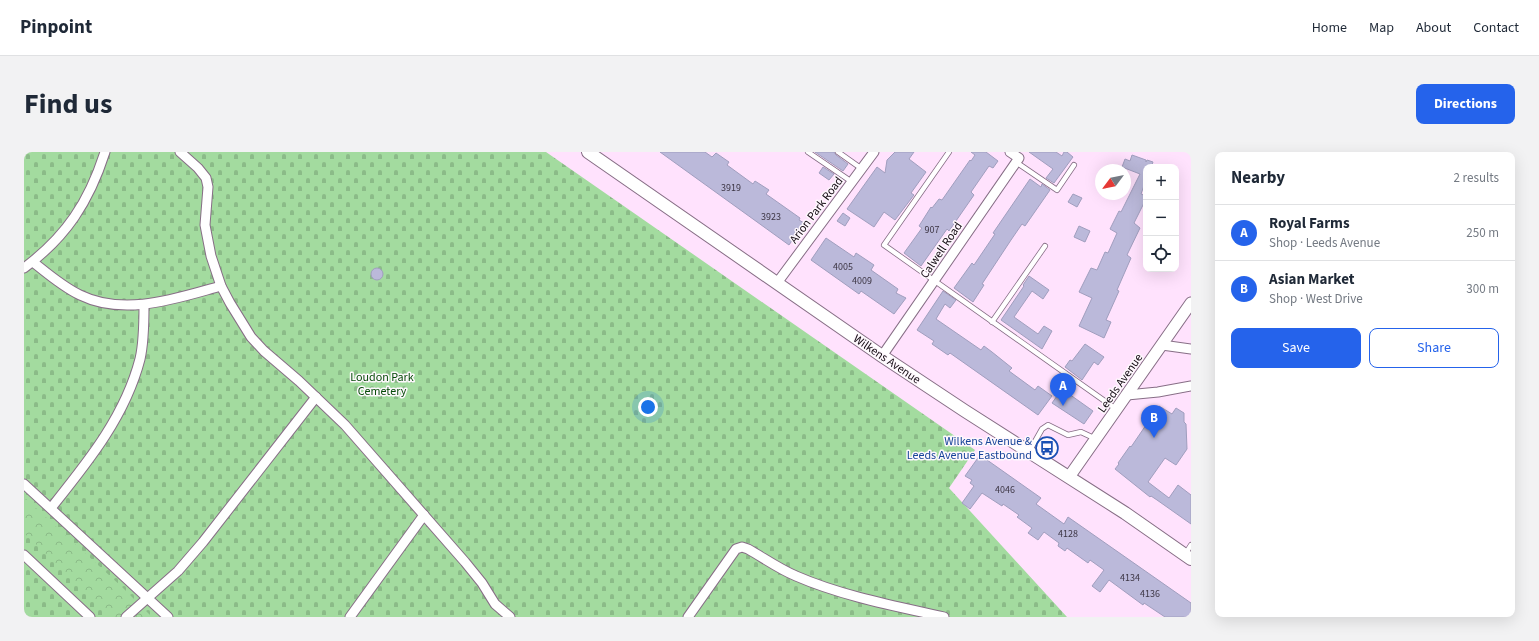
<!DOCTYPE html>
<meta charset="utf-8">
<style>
body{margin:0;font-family:"Source Sans 3",sans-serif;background:#f2f2f3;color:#1f2937}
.controls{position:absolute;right:12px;top:12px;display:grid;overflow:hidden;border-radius:8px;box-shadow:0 4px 16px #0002}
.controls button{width:36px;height:36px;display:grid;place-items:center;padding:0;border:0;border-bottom:1px solid #e0e1e3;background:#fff;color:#1f2937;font:20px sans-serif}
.compass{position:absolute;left:1071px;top:12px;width:36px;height:36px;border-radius:50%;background:#fff;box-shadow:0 4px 16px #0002;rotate:238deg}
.you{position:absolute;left:624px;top:255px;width:14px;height:14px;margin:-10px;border:3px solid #fff;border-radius:50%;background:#1a73e8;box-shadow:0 0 0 6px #1a73e833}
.badge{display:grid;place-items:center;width:26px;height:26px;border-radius:50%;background:#2563eb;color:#fff;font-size:13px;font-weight:700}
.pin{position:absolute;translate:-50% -33px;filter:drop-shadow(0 1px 2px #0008)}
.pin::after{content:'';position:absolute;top:21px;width:14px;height:12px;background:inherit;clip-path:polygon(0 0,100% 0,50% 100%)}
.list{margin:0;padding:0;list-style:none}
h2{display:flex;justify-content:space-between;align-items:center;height:52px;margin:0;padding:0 16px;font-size:17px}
h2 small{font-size:13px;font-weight:400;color:#747a83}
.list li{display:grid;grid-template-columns:26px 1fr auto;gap:12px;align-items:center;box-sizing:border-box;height:56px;padding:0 16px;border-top:1px solid #e0e1e3}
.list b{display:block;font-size:15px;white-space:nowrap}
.list p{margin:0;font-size:13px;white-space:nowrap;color:#747a83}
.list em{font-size:13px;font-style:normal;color:#747a83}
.actions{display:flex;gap:8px;padding:12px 16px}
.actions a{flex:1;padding:9px 0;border:1px solid #2563eb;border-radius:8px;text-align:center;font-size:14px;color:#2563eb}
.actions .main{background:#2563eb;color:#fff}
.icon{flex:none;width:22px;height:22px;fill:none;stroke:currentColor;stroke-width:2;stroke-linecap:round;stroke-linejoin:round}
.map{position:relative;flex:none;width:1167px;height:465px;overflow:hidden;border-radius:8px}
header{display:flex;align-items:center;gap:24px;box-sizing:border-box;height:56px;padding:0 20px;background:#fff;border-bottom:1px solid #e0e1e3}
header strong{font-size:19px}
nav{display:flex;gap:22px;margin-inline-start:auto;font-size:14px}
.intro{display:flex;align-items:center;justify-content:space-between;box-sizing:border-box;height:96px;padding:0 24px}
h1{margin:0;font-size:28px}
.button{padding:10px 18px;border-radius:8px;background:#2563eb;color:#fff;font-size:14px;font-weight:700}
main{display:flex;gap:24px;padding:0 24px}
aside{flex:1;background:#fff;border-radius:8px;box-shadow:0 4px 16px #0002}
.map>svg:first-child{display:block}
.cemetery{fill:url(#cemetery-stones)}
.park{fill:url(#park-crowns)}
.building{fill:#bbb9da;stroke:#a09ebe}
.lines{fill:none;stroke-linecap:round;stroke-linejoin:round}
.service-casing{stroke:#876e86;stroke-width:6}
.minor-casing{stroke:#876e86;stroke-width:11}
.tertiary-casing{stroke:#876e86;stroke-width:13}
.secondary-casing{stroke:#876e86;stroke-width:14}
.service{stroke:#fff;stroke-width:4.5}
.minor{stroke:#fff;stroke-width:9}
.tertiary{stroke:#fff;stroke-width:11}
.secondary{stroke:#fff;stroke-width:12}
.labels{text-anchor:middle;stroke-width:3;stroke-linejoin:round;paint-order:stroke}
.number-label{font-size:10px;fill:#3d3644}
.street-label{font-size:12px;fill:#130a12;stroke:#fef8fd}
.park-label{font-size:12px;fill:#054a07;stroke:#fef8fd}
.transit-label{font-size:12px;fill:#164399;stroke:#fef8fd;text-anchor:end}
</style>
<header>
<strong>Pinpoint</strong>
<nav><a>Home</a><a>Map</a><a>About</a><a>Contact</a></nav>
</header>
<div class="intro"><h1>Find us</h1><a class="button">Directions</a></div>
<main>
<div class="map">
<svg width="1167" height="465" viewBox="0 0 1167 465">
<defs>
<pattern id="cemetery-stones" width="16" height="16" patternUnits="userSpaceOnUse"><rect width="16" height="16" fill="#a3db9f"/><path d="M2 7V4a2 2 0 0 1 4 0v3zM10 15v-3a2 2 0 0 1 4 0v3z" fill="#8bbb88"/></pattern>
<pattern id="park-crowns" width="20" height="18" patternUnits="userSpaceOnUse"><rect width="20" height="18" fill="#a3db9f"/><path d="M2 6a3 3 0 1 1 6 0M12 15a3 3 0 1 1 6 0" fill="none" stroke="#8bbb88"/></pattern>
</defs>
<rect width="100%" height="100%" fill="#ffe2fd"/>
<!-- cemetery -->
<polygon class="cemetery" points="0,0 522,0 951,298 925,336 1043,465 0,465"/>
<!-- park -->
<polygon class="park" points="0,345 98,435 128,465 88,465 83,460 0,381"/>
<!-- building -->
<g class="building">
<polygon points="636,0 681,0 688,5 692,1 705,10 703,13 729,32 731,29 745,38 742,42 776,66 775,68 780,71 765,93"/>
<polygon points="791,0 810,0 812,3 824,12 819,19"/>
<polygon points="871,0 890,0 885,7 902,20 887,41 890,43 871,68 860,60 850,75 823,57 853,15 861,21 863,8"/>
<polygon points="947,0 962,0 974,9 969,16 965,14 947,40 950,43 925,79 923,77 897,114 880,101 898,76 895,74 907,55 908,56 915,47 918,48 946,8 947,9 951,3"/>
<polygon points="1005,0 1032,0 1038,4 1040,0 1043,0 1049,5 1030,31 1022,26 1029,17"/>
<polygon points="1108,3 1122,8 1122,10 1123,8 1129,10 1127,15 1122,15 1122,28 1117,42 1122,44 1122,47 1110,71 1116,76 1103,103 1107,106 1093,138 1095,139 1082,168 1087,170 1080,186 1055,174 1068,146 1055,140 1067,116 1073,118 1081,100 1084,101 1093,81 1086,77 1095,59 1097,60 1116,22 1098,15 1101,7 1106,9"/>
<polygon points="799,15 810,22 805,28 795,21"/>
<polygon points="1006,27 1017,35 1018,32 1026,38 1001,74 998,72 987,88 958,132 960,133 949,150 930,136 948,111 950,113 971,82 969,81"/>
<polygon points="1049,42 1058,46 1053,55 1044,50"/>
<polygon points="819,61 826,66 821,74 813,69"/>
<polygon points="1055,74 1066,79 1061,90 1050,85"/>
<polygon points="802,86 830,105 832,101 850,113 847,118 874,137 872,141 882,146 870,162 837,139 835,142 787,108"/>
<circle cx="353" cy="122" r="6"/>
<polygon points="1005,124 1025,138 1019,147 1008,139 990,165 1014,182 1020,174 1028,179 1018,197 977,168 1000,134 999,133"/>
<polygon points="919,139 932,148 926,156 921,152 912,167 957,198 960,194 968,200 988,216 985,219 1011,238 1014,234 1028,244 1014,263 926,201 924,203 908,192 910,189 893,178"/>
<polygon points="1061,192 1080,205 1074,213 1070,210 1058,228 1041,215 1046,208 1048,209"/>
<polygon points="1038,237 1069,259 1060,272 1028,251"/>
<polygon points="1135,254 1148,262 1152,256 1160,261 1160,270 1162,272 1163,297 1152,313 1141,306 1124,330 1145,346 1154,333 1167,343 1167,372 1133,348 1127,344 1126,345 1091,317 1095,312 1094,311 1106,294 1107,295"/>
<polygon points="956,303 1017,346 1012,352 1040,372 1044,365 1167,451 1167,465 1141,465 1120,451 1119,453 1085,428 1076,440 1068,434 1080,418 1066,408 1064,411 1043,396 1041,399 1034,394 1035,391 1020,380 1014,388 1004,381 1008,376 993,365 995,363 979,352 978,354 958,341 946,357 938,351 950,334 946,331 948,328 941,324"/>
</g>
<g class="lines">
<!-- service casing -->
<g class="service-casing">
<g id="service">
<polyline points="784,0 828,30"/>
<polyline points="814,0 838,17"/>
<polyline points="925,0 860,93 1092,257"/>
<polyline points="992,10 1033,38 1050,13"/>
<polyline points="968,170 1021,94"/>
<polyline points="1005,300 1018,277 1024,273 1044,283 1057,280 1072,287"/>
<polyline points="1162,401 1167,393"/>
</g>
</g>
<!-- minor casing -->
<g class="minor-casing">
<g id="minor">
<polyline points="156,0 174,16 182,26 184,35 181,73 187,104 197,134 206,151 227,185 240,199 275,229 321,273 441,410 458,431 471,452 486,465"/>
<path d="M 9,110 C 24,122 39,135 56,143 C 101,165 153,146 197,134"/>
<path d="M 0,116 C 42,85 65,50 81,0"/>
<polyline points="753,131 850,0"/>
<polyline points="1138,193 1167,197"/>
<polyline points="858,204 995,6 986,0"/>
<polyline points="1103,243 1134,240 1167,234"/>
<polyline points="0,332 144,465"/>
<path d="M 27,356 C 63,311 101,265 116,207 C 120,190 120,171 120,153"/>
<polyline points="0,403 66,465"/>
<polyline points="102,465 154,419 179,390 292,245"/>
<polyline points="326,465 400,363"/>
<path d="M 664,465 L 712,397 L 718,395 L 724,397 C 740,406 755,417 772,424 C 818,444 871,454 920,465"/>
</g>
</g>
<!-- tertiary casing -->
<g class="tertiary-casing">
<polyline id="tertiary" points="1045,325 1167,151"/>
</g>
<!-- secondary casing -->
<g class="secondary-casing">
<polyline id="secondary" points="564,0 858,204 941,259 1101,361 1167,407"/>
</g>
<!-- service -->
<use href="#service" class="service"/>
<!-- minor -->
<use href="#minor" class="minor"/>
<!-- tertiary -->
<use href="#tertiary" class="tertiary"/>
<!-- secondary -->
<use href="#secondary" class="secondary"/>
</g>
<!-- icons -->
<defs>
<g id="bus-ring" transform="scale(1.15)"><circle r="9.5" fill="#fef8fd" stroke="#1a4fb4" stroke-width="1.5"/><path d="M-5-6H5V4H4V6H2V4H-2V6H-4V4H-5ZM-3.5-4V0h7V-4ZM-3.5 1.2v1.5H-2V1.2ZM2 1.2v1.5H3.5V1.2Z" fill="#1a4fb4"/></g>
</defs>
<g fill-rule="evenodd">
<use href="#bus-ring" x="1023" y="296"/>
</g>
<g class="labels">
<!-- number labels -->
<g class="number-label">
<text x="707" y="39">3919</text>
<text x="747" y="68">3923</text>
<text x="908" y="81">907</text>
<text x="819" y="118">4005</text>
<text x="838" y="132">4009</text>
<text x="981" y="341">4046</text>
<text x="1044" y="385">4128</text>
<text x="1106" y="429">4134</text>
<text x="1126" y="445">4136</text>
</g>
<!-- street labels -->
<g class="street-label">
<text transform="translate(792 58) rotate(-53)" y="4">Arion Park Road</text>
<text transform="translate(917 98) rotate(-56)" y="4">Calwell Road</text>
<text transform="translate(863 207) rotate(34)" y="4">Wilkens Avenue</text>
<text transform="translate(1096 231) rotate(-55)" y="4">Leeds Avenue</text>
</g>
<!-- park labels -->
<g class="park-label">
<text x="358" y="229">Loudon Park<tspan x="358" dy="14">Cemetery</tspan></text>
</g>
<!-- transit labels -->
<g class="transit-label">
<text x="1008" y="293">Wilkens Avenue &amp;<tspan x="1008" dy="14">Leeds Avenue Eastbound</tspan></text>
</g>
</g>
</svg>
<div class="controls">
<button>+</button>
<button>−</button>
<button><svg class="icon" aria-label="locate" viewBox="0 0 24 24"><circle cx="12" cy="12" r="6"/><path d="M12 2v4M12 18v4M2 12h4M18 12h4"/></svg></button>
</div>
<svg class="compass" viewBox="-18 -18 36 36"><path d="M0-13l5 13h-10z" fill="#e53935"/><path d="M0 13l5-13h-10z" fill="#747a83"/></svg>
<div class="you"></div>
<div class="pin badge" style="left:1039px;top:254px">A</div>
<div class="pin badge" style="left:1130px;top:286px">B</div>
</div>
<aside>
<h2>Nearby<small>2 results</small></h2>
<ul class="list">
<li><span class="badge">A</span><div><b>Royal Farms</b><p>Shop · Leeds Avenue</p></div><em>250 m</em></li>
<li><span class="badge">B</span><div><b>Asian Market</b><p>Shop · West Drive</p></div><em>300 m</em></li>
</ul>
<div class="actions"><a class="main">Save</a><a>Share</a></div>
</aside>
</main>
